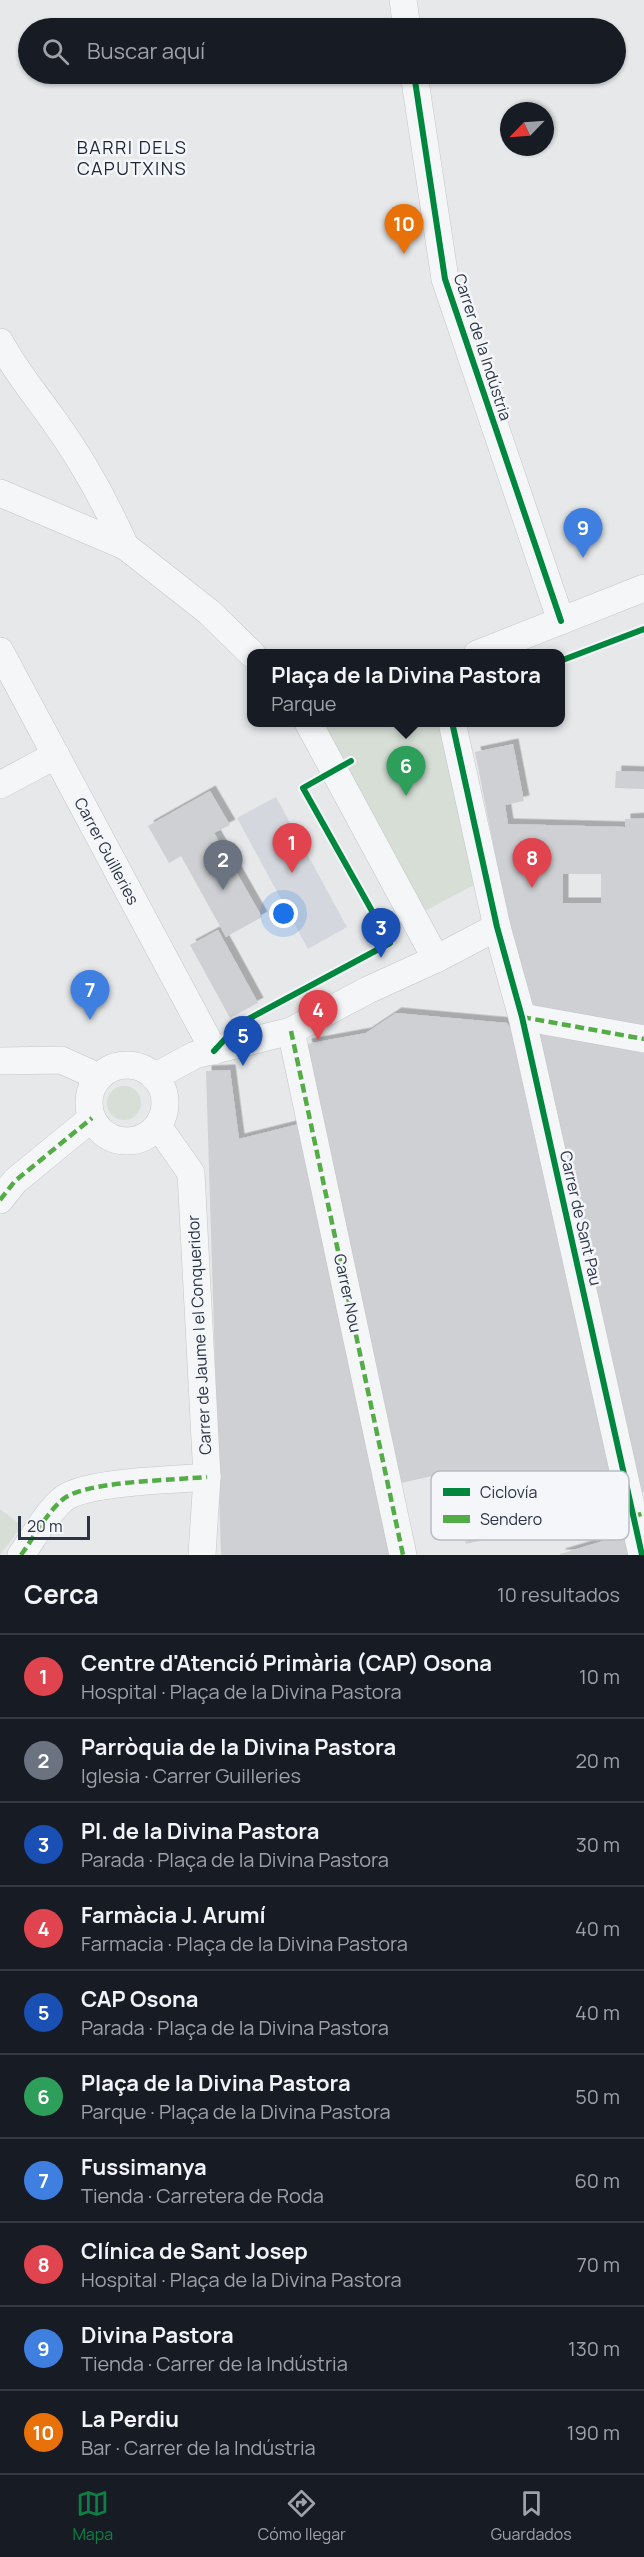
<!DOCTYPE html>
<html lang="es">
<meta charset="utf-8">
<style>
body{margin:0;font-family:Manrope,sans-serif;background:#20242c;color:#f1f3f6}
.compass{position:absolute;left:500px;top:102px;width:54px;height:54px;border-radius:50%;background:#171b24;box-shadow:0 2px 4px #0004;rotate:245deg}
.scale{position:absolute;left:18px;bottom:15px;width:72px;box-sizing:border-box;padding-left:6px;border:3px solid #2b3445;border-top:0;font-size:16px;line-height:21px;white-space:nowrap;color:#2b3445;-webkit-text-stroke:4px #f4f6f9;paint-order:stroke}
.you{position:absolute;left:284px;top:914px;width:21px;height:21px;margin:-15px;border:4px solid #fff;border-radius:50%;background:#1a73e8;box-shadow:0 0 0 9px #1a73e833}
.badge{display:grid;place-items:center;width:39px;height:39px;border-radius:50%;background:#0b8043;color:#fff;font-size:20px;font-weight:700}
.pin{position:absolute;translate:-50% -50px;filter:drop-shadow(0 2px 3px #0008)}
.pin::after{content:'';position:absolute;top:32px;width:21px;height:18px;background:inherit;clip-path:polygon(0 0,100% 0,50% 100%)}
.popup{position:absolute;left:247px;top:649px;width:318px;height:78px;box-sizing:border-box;display:grid;place-content:center;border-radius:12px;background:#171b24;filter:drop-shadow(0 2px 4px #0005);font-size:20px;white-space:nowrap;color:#9ea1a6}
.popup b{font-size:22px;color:#f1f3f6}
.popup::after{content:'';position:absolute;left:50%;top:100%;margin-left:-12px;border:12px solid transparent;border-top-color:#171b24}
.list{margin:0;padding:0;list-style:none}
h2{display:flex;justify-content:space-between;align-items:center;height:78px;margin:0;padding:0 24px;font-size:26px}
h2 small{font-size:20px;font-weight:400;color:#9ea1a6}
.list li{display:grid;grid-template-columns:39px 1fr auto;gap:18px;align-items:center;box-sizing:border-box;height:84px;padding:0 24px;border-top:2px solid #363941}
.list b{display:block;font-size:22px;white-space:nowrap}
.list p{margin:0;font-size:20px;white-space:nowrap;color:#9ea1a6}
.list em{font-size:20px;font-style:normal;color:#9ea1a6}
.icon{flex:none;width:33px;height:33px;fill:none;stroke:currentColor;stroke-width:2;stroke-linecap:round;stroke-linejoin:round}
.map{position:relative;flex:none;width:644px;height:1555px;overflow:hidden}
.search{position:absolute;background:#171b24;box-shadow:0 2px 4px #0004;left:18px;right:18px;top:18px;height:66px;display:flex;align-items:center;gap:15px;box-sizing:border-box;padding:0 21px;border-radius:33px;color:#9ea1a6;font-size:22px}
.sheet{height:918px;background:#171b24}
nav{display:flex;justify-content:space-around;align-items:center;box-sizing:border-box;height:84px;border-top:2px solid #363941;background:#171b24;font-size:16px;color:#9ea1a6}
nav a{display:grid;justify-items:center;gap:3px}
nav .on{color:#0b8043}
.map>svg:first-child{display:block}
.built{fill:#d4d7dd}
.green{fill:#d6ded6}
.building{fill:#ced0d3;fill-rule:evenodd;filter:url(#shadow)}
.lines{fill:none;stroke-linecap:round;stroke-linejoin:round}
.street-casing{stroke:#c4c6c8;stroke-width:28}
.street{stroke:#f5f6f7;stroke-width:27}
.quiet{stroke:#54ac47;stroke-width:4.5;stroke-dasharray:9 4.5;stroke-linecap:butt}
.cycleway-casing{stroke:#f4f6f9;stroke-width:10}
.cycleway{stroke:#00873e;stroke-width:6}
.labels{text-anchor:middle;stroke-width:5;stroke-linejoin:round;paint-order:stroke}
.street-label{font-size:16px;fill:#2b3445;stroke:#f4f6f9}
.neighbourhood-label{font-size:18px;letter-spacing:1.5px;fill:#1d2536;stroke:#f4f6f9}
.key{fill:#f4f6f9;stroke:#b8bcc3;stroke-width:1.5}
.key-label{font-size:16px;fill:#2b3445}
</style>
<div class="map">
<svg width="644" height="1555" viewBox="0 0 644 1555">
<defs>
<filter id="shadow"><feDropShadow dx="5.5" dy="-5.5" stdDeviation="0" flood-color="#0004"/></filter>
</defs>
<rect width="100%" height="100%" fill="#e6e8ea"/>
<!-- built -->
<polygon class="built" points="276,797 347,927 308,949 237,818"/>
<!-- green -->
<g class="green">
<polygon points="319,723 440,723 474,885 419,914"/>
<circle cx="124" cy="1103" r="17"/>
<polygon points="0,1509 22,1526 0,1555"/>
</g>
<!-- building -->
<g class="building">
<path d="M 513,744 L 524,801 L 505,805 L 508,824 L 625,827 L 625,819 L 644,818 L 644,1029 L 526,1011 L 475,752 ZM 563,874 L 601,874 L 601,903 L 563,903 Z"/>
<polygon points="616,771 644,772 644,789 615,788"/>
<polygon points="210,791 230,825 214,833 262,917 226,937 181,856 169,863 148,826"/>
<polygon points="218,930 258,1003 230,1018 190,945"/>
<polygon points="396,1013 507,1023 524,1049 617,1509 466,1544 451,1472 396,1484 306,1044 366,1033"/>
<polygon points="535,1027 644,1046 644,1492 637,1494"/>
<polygon points="230,1070 239,1139 303,1123 394,1555 221,1555 206,1071"/>
<polygon points="623,1535 633,1555 560,1555 560,1554"/>
</g>
<g class="lines">
<!-- street casing -->
<g class="street-casing">
<g id="street">
<polyline points="403,0 407,28"/>
<polyline points="414,74 445,279 561,621"/>
<path d="M 0,342 C 15,370 34,393 52,418 C 81,458 105,501 125,546"/>
<polyline points="0,493 125,546 209,612 252,654"/>
<polyline points="0,651 214,1051"/>
<polyline points="477,654 644,588"/>
<polyline points="308,722 436,959"/>
<polyline points="452,722 497,927 522,1017 642,1555"/>
<polyline points="0,785 56,755"/>
<polyline points="522,1017 644,1039"/>
<polyline points="291,1031 403,1555"/>
<polyline points="0,1061 61,1060 99,1077"/>
<circle cx="127" cy="1103" r="38"/>
<polyline points="154,1077 195,1055 291,1031 368,990 436,959 497,927"/>
<polyline points="158,1126 191,1173 207,1477 202,1555"/>
<polyline points="0,1200 15,1181 92,1118"/>
<path d="M 21,1555 C 34,1537 46,1514 62,1500 C 82,1481 176,1480 207,1477"/>
</g>
</g>
<!-- street -->
<use href="#street" class="street"/>
<!-- quiet -->
<g class="quiet">
<polyline points="522,1017 644,1039"/>
<polyline points="291,1031 403,1555"/>
<polyline points="0,1200 15,1181 92,1118"/>
<polyline points="620,1521 644,1513"/>
<path d="M 21,1555 C 34,1537 46,1514 62,1500 C 82,1481 176,1480 207,1477"/>
</g>
<!-- cycleway casing -->
<g class="cycleway-casing">
<g id="cycleway">
<polyline points="414,74 445,279 561,621"/>
<polyline points="560,661 644,629"/>
<polyline points="452,722 497,927 522,1017 642,1555"/>
<polyline points="214,1051 239,1024 390,943 303,788 351,761"/>
</g>
</g>
<!-- cycleway -->
<use href="#cycleway" class="cycleway"/>
</g>
<g class="labels">
<!-- street labels -->
<g class="street-label">
<text transform="translate(483 347) rotate(72)" y="6">Carrer de la Indústria</text>
<text transform="translate(107 851) rotate(62)" y="6">Carrer Guilleries</text>
<text transform="translate(581 1218) rotate(77)" y="6">Carrer de Sant Pau</text>
<text transform="translate(348 1293) rotate(78)" y="6">Carrer Nou</text>
<text transform="translate(199 1335) rotate(-93)" y="6">Carrer de Jaume I el Conqueridor</text>
</g>
<!-- neighbourhood labels -->
<g class="neighbourhood-label">
<text x="132" y="154">BARRI DELS<tspan x="132" dy="21">CAPUTXINS</tspan></text>
</g>
</g>
<!-- legend -->
<rect x="431" y="1471" width="198" height="69" rx="9" class="key"/>
<rect x="443" y="1488" width="27" height="8" fill="#00873e"/>
<rect x="443" y="1515" width="27" height="8" fill="#54ac47"/>
<g class="key-label">
<text x="480" y="1498">Ciclovía</text>
<text x="480" y="1525">Sendero</text>
</g>
</svg>
<svg class="compass" viewBox="-18 -18 36 36"><path d="M0-13l5 13h-10z" fill="#e53935"/><path d="M0 13l5-13h-10z" fill="#9ea1a6"/></svg>
<div class="scale">20 m</div>
<div class="you"></div>
<div class="pin badge" style="left:292px;top:873px;background:#e0444e">1</div>
<div class="pin badge" style="left:223px;top:890px;background:#6b7280">2</div>
<div class="pin badge" style="left:381px;top:958px;background:#1a4fb4">3</div>
<div class="pin badge" style="left:318px;top:1040px;background:#e0444e">4</div>
<div class="pin badge" style="left:243px;top:1066px;background:#1a4fb4">5</div>
<div class="pin badge" style="left:406px;top:796px;background:#2e9e5b">6</div>
<div class="popup"><b>Plaça de la Divina Pastora</b>Parque</div>
<div class="pin badge" style="left:90px;top:1020px;background:#3f7fe0">7</div>
<div class="pin badge" style="left:532px;top:888px;background:#e0444e">8</div>
<div class="pin badge" style="left:583px;top:558px;background:#3f7fe0">9</div>
<div class="pin badge" style="left:404px;top:254px;background:#e8710a">10</div>
<div class="search"><svg class="icon" aria-label="search" viewBox="0 0 24 24"><circle cx="10" cy="10" r="6"/><path d="M15 15l6 6"/></svg>Buscar aquí</div>
</div>
<section class="sheet">
<h2>Cerca<small>10 resultados</small></h2>
<ul class="list">
<li><span class="badge" style="background:#e0444e">1</span><div><b>Centre d'Atenció Primària (CAP) Osona</b><p>Hospital · Plaça de la Divina Pastora</p></div><em>10 m</em></li>
<li><span class="badge" style="background:#6b7280">2</span><div><b>Parròquia de la Divina Pastora</b><p>Iglesia · Carrer Guilleries</p></div><em>20 m</em></li>
<li><span class="badge" style="background:#1a4fb4">3</span><div><b>Pl. de la Divina Pastora</b><p>Parada · Plaça de la Divina Pastora</p></div><em>30 m</em></li>
<li><span class="badge" style="background:#e0444e">4</span><div><b>Farmàcia J. Arumí</b><p>Farmacia · Plaça de la Divina Pastora</p></div><em>40 m</em></li>
<li><span class="badge" style="background:#1a4fb4">5</span><div><b>CAP Osona</b><p>Parada · Plaça de la Divina Pastora</p></div><em>40 m</em></li>
<li><span class="badge" style="background:#2e9e5b">6</span><div><b>Plaça de la Divina Pastora</b><p>Parque · Plaça de la Divina Pastora</p></div><em>50 m</em></li>
<li><span class="badge" style="background:#3f7fe0">7</span><div><b>Fussimanya</b><p>Tienda · Carretera de Roda</p></div><em>60 m</em></li>
<li><span class="badge" style="background:#e0444e">8</span><div><b>Clínica de Sant Josep</b><p>Hospital · Plaça de la Divina Pastora</p></div><em>70 m</em></li>
<li><span class="badge" style="background:#3f7fe0">9</span><div><b>Divina Pastora</b><p>Tienda · Carrer de la Indústria</p></div><em>130 m</em></li>
<li><span class="badge" style="background:#e8710a">10</span><div><b>La Perdiu</b><p>Bar · Carrer de la Indústria</p></div><em>190 m</em></li>
</ul>
</section>
<nav>
<a class="on"><svg class="icon" aria-label="map" viewBox="0 0 24 24"><path d="M3 6l6-2 6 2 6-2v14l-6 2-6-2-6 2zM9 4v14M15 6v14"/></svg>Mapa</a>
<a><svg class="icon" aria-label="directions" viewBox="0 0 24 24"><path d="M12 3l9 9-9 9-9-9zM9 14v-3h6M13 9l2 2-2 2"/></svg>Cómo llegar</a>
<a><svg class="icon" aria-label="saved" viewBox="0 0 24 24"><path d="M7 4h10v16l-5-4-5 4z"/></svg>Guardados</a>
</nav>
